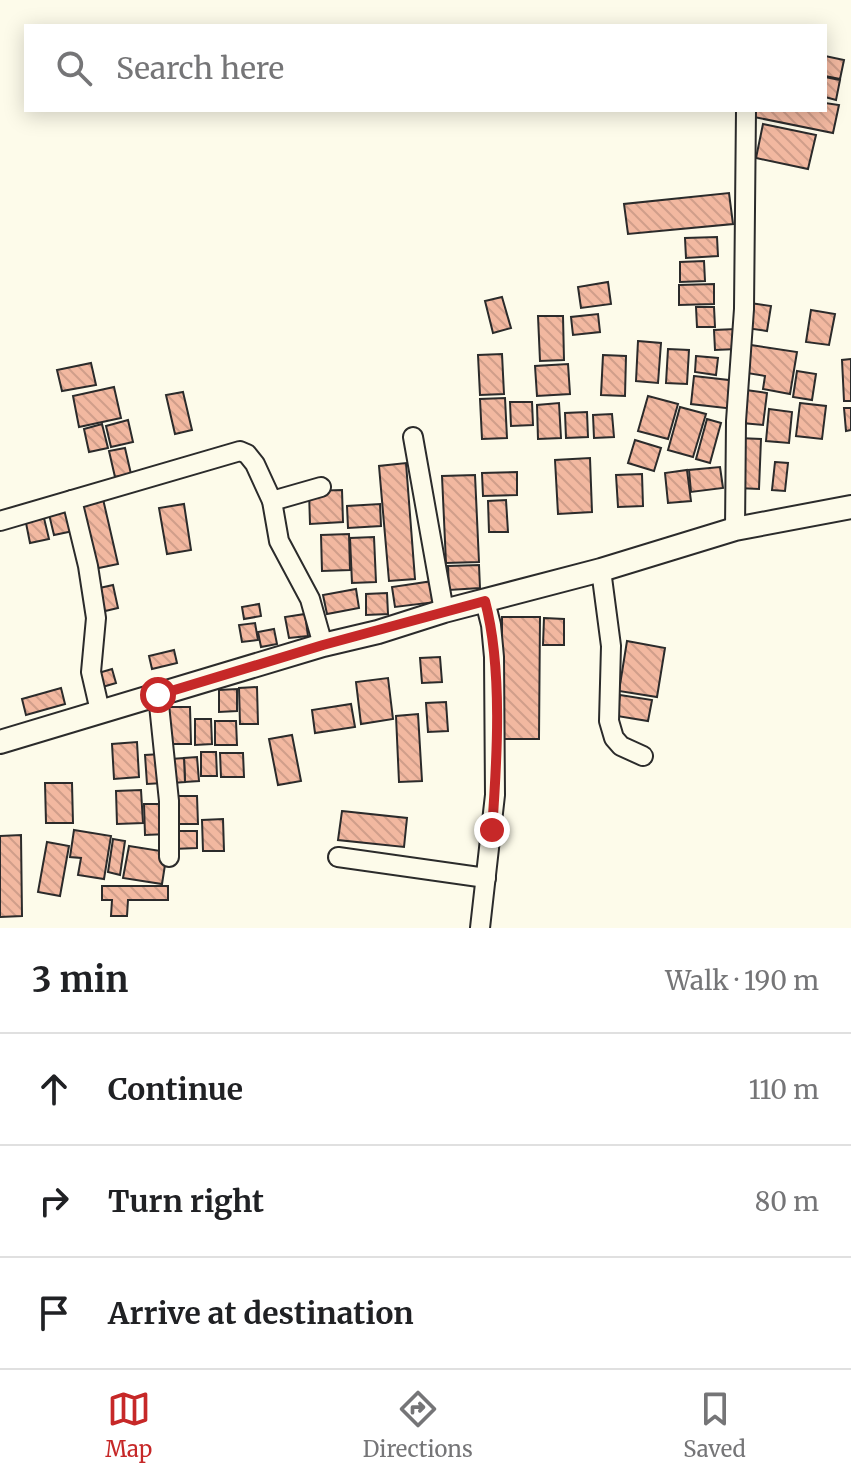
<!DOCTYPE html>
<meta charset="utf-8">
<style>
body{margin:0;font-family:Merriweather,serif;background:#f2f2f2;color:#202124}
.stop{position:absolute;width:24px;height:24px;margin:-18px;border:6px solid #c62828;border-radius:50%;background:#fff}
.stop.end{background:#c62828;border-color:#fff;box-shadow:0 2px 8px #0008}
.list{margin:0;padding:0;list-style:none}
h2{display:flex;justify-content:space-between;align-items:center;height:104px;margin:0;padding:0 32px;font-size:34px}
h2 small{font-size:26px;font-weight:400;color:#757577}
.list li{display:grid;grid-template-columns:52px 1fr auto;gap:24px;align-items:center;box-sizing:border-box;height:112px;padding:0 32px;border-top:2px solid #e0e0e0}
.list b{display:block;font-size:30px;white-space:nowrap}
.list em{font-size:26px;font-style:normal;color:#757577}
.icon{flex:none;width:44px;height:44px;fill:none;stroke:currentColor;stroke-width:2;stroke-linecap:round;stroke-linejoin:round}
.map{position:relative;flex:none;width:851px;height:928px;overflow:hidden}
.search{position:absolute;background:#fff;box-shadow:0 4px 20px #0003;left:24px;right:24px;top:24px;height:88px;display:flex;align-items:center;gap:20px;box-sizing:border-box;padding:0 28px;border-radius:0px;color:#757577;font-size:30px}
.sheet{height:440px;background:#fff}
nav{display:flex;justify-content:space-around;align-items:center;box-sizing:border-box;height:112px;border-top:2px solid #e0e0e0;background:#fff;font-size:22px;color:#757577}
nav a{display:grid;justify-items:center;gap:4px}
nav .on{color:#c62828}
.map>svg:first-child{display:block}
.building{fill:url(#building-back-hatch);stroke:#2b2b2b;stroke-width:2}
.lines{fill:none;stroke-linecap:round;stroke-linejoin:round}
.minor-casing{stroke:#2b2b2b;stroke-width:22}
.tertiary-casing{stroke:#2b2b2b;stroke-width:26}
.minor{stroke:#fdfbea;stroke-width:18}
.tertiary{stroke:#fdfbea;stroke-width:22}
.route{stroke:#c62828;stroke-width:10}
</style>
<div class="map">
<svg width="851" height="928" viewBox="0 0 851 928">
<defs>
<pattern id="building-back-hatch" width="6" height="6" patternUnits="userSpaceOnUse" patternTransform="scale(2)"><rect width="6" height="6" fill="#f2b8a0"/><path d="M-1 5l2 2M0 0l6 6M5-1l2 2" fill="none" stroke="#d09e8a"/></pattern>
</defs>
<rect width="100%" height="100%" fill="#fdfbea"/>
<!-- building -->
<g class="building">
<polygon points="825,56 844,60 840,79 825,76"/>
<polygon points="825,77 840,80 836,100 825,97"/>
<polygon points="825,103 839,105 833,133 754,117 756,110 825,110"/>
<polygon points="763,124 816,135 808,169 756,158"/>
<polygon points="729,193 733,224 628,234 624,204"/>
<polygon points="717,237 718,256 686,258 685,238"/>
<polygon points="704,261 705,281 680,282 680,262"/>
<polygon points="608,282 611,304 581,308 578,287"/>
<polygon points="714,284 714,304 679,305 679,285"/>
<polygon points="502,297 511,328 493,333 485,301"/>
<polygon points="750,303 771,306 767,331 746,328"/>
<polygon points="696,307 714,307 715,327 697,327"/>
<polygon points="811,310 835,314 829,345 806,342"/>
<polygon points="598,314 600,332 573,335 571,317"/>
<polygon points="538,316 563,316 564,360 540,361"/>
<polygon points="736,329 737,349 715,350 714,330"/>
<polygon points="638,341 661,343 658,383 636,381"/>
<polygon points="751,345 797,352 790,394 763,389 765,376 747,373"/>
<polygon points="668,349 689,350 687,384 666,383"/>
<polygon points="502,354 504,394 480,395 478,355"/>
<polygon points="603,355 626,356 625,396 601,395"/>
<polygon points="696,356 718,358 716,375 695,372"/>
<polygon points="851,359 851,401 844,401 842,360"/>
<polygon points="91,363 96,385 62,391 57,370"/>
<polygon points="568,364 570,394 537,396 535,366"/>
<polygon points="797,371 816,374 812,400 793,397"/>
<polygon points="694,376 737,381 734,409 691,404"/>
<polygon points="114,387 121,418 79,427 73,396"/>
<polygon points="746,390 767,393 763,425 742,423"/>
<polygon points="183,392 192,430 175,434 166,395"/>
<polygon points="648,396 678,404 668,439 638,431"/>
<polygon points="505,398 507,438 482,439 480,399"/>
<polygon points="510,402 532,402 533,425 511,426"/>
<polygon points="559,403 561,438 538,439 537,405"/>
<polygon points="800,403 826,406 822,439 796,436"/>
<polygon points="680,407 706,414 693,457 668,450"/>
<polygon points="844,408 851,408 851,430 846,431"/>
<polygon points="769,409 792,412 789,443 766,441"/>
<polygon points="587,412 588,437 566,438 565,413"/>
<polygon points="612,414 614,437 594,438 593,415"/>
<polygon points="707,419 721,423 710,463 696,459"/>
<polygon points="128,420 133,442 111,447 106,426"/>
<polygon points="102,424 108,448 89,452 84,429"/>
<polygon points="738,438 761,439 759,489 737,488"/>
<polygon points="635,440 661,448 654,471 628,463"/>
<polygon points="125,448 131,474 115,477 109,451"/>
<polygon points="590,458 592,512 558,514 555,460"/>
<polygon points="775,462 788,463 785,491 772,490"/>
<polygon points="406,463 415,579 389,581 379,466"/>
<polygon points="720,467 723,488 691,492 689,470"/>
<polygon points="687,470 691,501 668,503 665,473"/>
<polygon points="517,472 517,495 483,496 482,473"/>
<polygon points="642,474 643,506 618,507 616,475"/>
<polygon points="475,475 479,562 446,563 442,476"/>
<polygon points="342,490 343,522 310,524 309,491"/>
<polygon points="103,499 118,564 94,569 79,504"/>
<polygon points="506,500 508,532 489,532 488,501"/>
<polygon points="72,504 78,530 54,535 48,510"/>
<polygon points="184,504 191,550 167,554 159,508"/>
<polygon points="380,504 381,526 348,528 347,506"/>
<polygon points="43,514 49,539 30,543 25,518"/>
<polygon points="349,534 350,570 322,571 321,535"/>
<polygon points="374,537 376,582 352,583 350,538"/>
<polygon points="479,565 480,588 449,590 448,566"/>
<polygon points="433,581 436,602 395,607 392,587"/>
<polygon points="113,585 118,608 101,612 95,589"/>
<polygon points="356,589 359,608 327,614 323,595"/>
<polygon points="387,593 388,614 366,615 366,594"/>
<polygon points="259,604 261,616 244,619 242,607"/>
<polygon points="305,614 308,636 289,638 285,617"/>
<polygon points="502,617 540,617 539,739 502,739"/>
<polygon points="544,618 564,619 564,645 543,645"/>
<polygon points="255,623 258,640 242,642 239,625"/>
<polygon points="274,629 277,644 261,647 258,632"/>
<polygon points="627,641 665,648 657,697 619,691"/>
<polygon points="174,650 177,663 152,669 149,656"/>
<polygon points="440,657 442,682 422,683 420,658"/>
<polygon points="112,669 116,683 99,688 95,674"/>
<polygon points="388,678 393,719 361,724 356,682"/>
<polygon points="257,687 258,724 240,724 239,688"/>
<polygon points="61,688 65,704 26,715 22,699"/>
<polygon points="237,689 237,711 219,712 219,690"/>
<polygon points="620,695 652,700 648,721 617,716"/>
<polygon points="446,702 448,731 428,732 426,703"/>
<polygon points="351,704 355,727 315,733 312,710"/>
<polygon points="169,707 190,707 191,744 169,744"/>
<polygon points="418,714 422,781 399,782 396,716"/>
<polygon points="195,719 211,719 212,744 195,745"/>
<polygon points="215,721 236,721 237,745 215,745"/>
<polygon points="292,735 301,781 278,785 269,739"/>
<polygon points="137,742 139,777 114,779 112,744"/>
<polygon points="201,752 216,752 217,776 201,776"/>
<polygon points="220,753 243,753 244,777 221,777"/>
<polygon points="161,754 163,783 147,784 145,755"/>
<polygon points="197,757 199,781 185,782 184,758"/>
<polygon points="184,758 185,782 172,783 171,759"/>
<polygon points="45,783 72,783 73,823 46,823"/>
<polygon points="141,790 143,823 117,824 116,791"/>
<polygon points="177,796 197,796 198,824 178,824"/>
<polygon points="144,804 167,804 168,834 145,835"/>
<polygon points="342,811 407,818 404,847 338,840"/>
<polygon points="223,819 224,851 203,851 202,820"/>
<polygon points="74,830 111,836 104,879 78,875 81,858 70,857"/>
<polygon points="173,831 197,831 197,848 173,849"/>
<polygon points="21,835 22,916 0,917 0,836"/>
<polygon points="113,839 125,841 120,875 108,872"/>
<polygon points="47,842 69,846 60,896 38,892"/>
<polygon points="129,846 167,852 162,884 123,878"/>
<polygon points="102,886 168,886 168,900 128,900 127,916 111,916 112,900 102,900"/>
</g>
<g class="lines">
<!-- minor casing -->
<g class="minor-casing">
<g id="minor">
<polyline points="413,437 444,611"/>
<polyline points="72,500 88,566 96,618 91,672 100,711"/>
<polyline points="272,501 321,487"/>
<polyline points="0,521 240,451 247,454 255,464 272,501 279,541 310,599 323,645"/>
<polyline points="735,529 736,421 744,309 746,110"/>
<polyline points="601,570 611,646 609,721 614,738 621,746 643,756"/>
<polyline points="158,695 169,801 169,857"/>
<polyline points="338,857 486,878"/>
<polyline points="480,928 495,795 494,657 491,625 485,601"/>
</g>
</g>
<!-- tertiary casing -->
<g class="tertiary-casing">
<polyline id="tertiary" points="0,742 323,645 378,632 444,611 601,570 735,529 851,507"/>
</g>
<!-- minor -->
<use href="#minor" class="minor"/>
<!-- tertiary -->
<use href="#tertiary" class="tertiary"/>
</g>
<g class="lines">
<!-- route -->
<path class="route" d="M 158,695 L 323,645 L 485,601 C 503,669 497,761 492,830"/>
</g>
</svg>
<div class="stop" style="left:158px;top:695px"></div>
<div class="stop end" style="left:492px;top:830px"></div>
<div class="search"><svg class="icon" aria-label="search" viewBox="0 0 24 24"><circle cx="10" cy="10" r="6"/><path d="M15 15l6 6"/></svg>Search here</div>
</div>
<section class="sheet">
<h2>3 min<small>Walk · 190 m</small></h2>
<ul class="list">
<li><svg class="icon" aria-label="ahead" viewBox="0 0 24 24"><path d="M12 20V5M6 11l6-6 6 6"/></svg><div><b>Continue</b></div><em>110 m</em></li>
<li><svg class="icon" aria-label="right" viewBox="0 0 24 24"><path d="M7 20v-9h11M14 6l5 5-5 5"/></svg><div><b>Turn right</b></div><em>80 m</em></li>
<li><svg class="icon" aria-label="arrive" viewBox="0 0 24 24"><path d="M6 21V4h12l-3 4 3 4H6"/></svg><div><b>Arrive at destination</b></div></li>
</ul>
</section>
<nav>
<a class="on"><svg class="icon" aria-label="map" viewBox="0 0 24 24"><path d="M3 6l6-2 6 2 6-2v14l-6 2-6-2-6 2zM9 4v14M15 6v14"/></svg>Map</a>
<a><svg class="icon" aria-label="directions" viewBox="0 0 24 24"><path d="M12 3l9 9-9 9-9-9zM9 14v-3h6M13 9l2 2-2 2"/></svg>Directions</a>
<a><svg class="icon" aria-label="saved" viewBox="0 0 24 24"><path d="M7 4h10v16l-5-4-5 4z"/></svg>Saved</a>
</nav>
